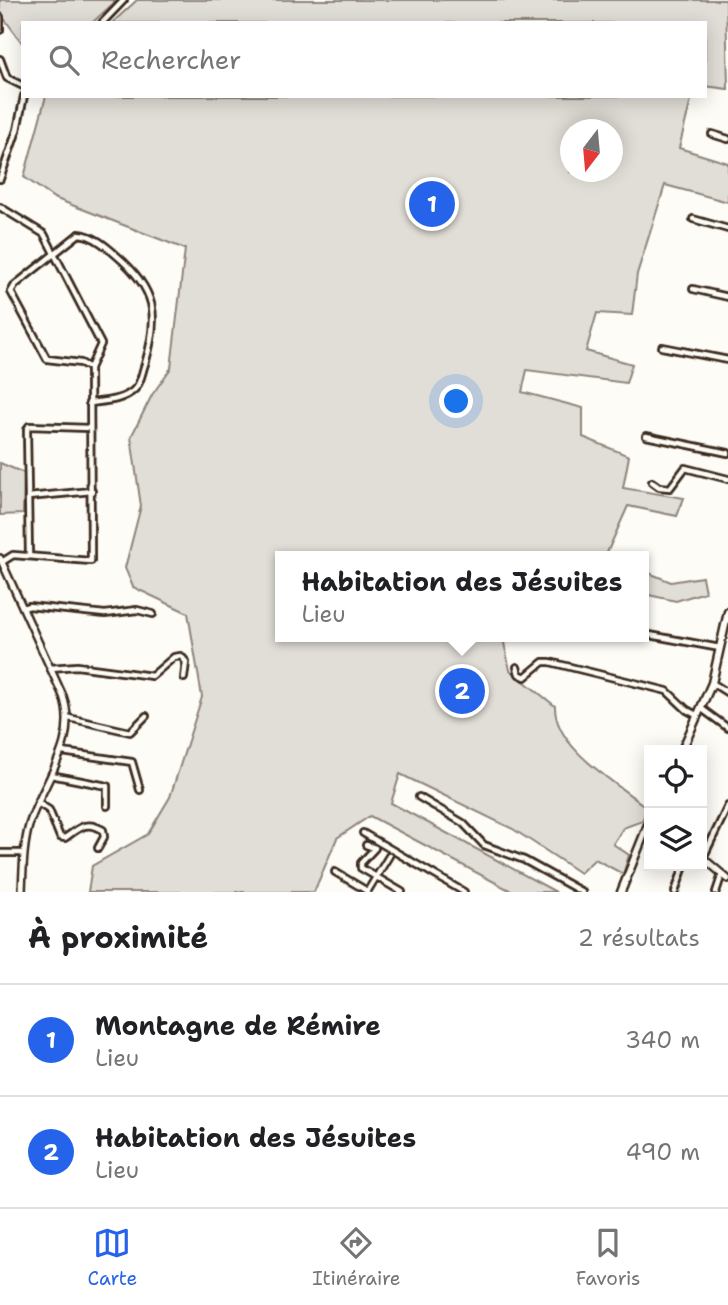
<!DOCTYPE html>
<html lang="fr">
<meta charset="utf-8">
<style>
body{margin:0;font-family:"Shantell Sans",sans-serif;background:#f2f2f2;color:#202124}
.controls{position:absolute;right:21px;bottom:21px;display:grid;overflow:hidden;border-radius:0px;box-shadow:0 4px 18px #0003}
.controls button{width:63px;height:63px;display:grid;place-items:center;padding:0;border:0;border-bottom:2px solid #e0e0e0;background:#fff;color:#202124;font:35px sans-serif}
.compass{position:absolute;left:560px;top:119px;width:63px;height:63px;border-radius:50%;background:#fff;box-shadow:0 4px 18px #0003;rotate:196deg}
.you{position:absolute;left:457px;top:402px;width:24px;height:24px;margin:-18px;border:5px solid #fff;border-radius:50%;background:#1a73e8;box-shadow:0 0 0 10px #1a73e833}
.badge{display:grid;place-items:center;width:46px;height:46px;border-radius:50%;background:#2563eb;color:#fff;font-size:23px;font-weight:700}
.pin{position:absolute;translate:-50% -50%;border:4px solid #fff;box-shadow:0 2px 7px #0006}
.popup{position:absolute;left:275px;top:551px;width:374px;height:91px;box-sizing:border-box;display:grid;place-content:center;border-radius:0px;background:#fff;filter:drop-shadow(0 2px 5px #0005);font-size:23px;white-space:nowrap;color:#757577}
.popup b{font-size:26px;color:#202124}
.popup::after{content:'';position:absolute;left:50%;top:100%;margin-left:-14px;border:14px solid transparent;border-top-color:#fff}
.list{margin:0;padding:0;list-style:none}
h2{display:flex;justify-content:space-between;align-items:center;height:91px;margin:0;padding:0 28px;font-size:30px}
h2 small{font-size:23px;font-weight:400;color:#757577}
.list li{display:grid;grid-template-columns:46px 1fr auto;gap:21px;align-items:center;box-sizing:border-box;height:112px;padding:0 28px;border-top:2px solid #e0e0e0}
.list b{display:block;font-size:26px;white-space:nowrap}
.list p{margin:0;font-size:23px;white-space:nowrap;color:#757577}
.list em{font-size:23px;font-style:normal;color:#757577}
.icon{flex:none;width:38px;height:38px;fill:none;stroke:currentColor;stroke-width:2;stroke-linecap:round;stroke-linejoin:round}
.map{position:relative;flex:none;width:728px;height:892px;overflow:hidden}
.search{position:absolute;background:#fff;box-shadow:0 4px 18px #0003;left:21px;right:21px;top:21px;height:77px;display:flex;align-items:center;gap:18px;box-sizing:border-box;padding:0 24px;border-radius:0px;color:#757577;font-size:26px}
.sheet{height:315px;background:#fff}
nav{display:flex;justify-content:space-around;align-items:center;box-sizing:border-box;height:98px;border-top:2px solid #e0e0e0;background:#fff;font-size:19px;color:#757577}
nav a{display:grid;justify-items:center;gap:4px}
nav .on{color:#2563eb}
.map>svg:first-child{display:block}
.green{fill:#e1ded7;stroke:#8e847a;stroke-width:2;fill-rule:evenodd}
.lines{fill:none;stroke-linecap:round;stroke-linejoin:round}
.minor-casing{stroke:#3b2a1e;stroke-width:10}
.tertiary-casing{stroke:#3b2a1e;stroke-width:10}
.secondary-casing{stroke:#3b2a1e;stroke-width:11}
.minor{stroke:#fdfcf7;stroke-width:4.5}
.tertiary{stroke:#fdfcf7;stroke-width:5}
.secondary{stroke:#fdfcf7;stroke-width:6}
</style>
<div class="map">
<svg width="728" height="892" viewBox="0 0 728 892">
<rect width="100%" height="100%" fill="#fdfcf7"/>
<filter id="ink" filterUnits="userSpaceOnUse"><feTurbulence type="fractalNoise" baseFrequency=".0143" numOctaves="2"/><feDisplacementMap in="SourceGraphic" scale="14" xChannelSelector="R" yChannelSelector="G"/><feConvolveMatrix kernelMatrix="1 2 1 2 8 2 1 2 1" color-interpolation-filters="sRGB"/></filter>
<g filter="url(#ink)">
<!-- green -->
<g class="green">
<polygon points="0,0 117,0 92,23 23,23 23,44 0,13"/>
<polygon points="137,0 726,0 728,89 705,86 705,23 112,23"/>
<path d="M 46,96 L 692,96 L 679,148 L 728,163 L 728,202 L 665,185 L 637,274 L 632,315 L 597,313 L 586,351 L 632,364 L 626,383 L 527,370 L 522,392 L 583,408 L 583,437 L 629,456 L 623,488 L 684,498 L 677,516 L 628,506 L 606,555 L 609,556 L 280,556 L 280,637 L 511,637 L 504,643 L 510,670 L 555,706 C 554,748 617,783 647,808 L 642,821 L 623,828 L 613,844 L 629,855 L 623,874 L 595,859 L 580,873 L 513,829 L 400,774 L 391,803 L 556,892 L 513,892 L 370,816 L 337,838 L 314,892 L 88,892 L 92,866 L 148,834 L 170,797 L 202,697 L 188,613 L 133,587 L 125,568 L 141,506 L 131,437 L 152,395 L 171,368 L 185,249 L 54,198 L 24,177 ZM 570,130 L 612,130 L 612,172 L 570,172 Z"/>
<polygon points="0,463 24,473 23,514 0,515"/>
<polygon points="644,571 671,582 702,577 705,592 676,601 644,594"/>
</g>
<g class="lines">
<!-- minor casing -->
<g class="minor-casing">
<g id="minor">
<polyline points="0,17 0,30"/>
<polyline points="102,23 124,0"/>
<polyline points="0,59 7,78 23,86"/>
<polyline points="712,134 728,139"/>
<polyline points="0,179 17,130 24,96"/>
<polyline points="0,207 44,234 101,344 90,368 91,561 13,555 2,562"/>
<polyline points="693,219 728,229"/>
<polyline points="693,289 728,297"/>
<polyline points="662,347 728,360"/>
<path d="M 89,403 C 105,401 123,401 135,389 C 141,383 142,372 145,364 C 160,315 156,289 116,255 C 106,246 93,235 79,234 L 15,285 L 11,292 L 47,359 L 81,363 L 90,368"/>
<polyline points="646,436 728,453"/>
<polyline points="652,482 659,487 670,488 685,468 728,479"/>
<polyline points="28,497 92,491"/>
<polyline points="29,556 27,430 29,426 89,428"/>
<polyline points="23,608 29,606 105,614 137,610 153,614"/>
<polyline points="644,634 720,648"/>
<polyline points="517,667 519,674 525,677 543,662 550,662 667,691 687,710 698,716"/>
<polyline points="50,668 77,666 152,676 174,657 181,656 186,662 184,678"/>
<polyline points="712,683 728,693"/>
<polyline points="702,709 728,728"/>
<polyline points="69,718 130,732 146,716"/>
<polyline points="62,752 132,762 140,790"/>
<polyline points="51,775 107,786 107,806"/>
<polyline points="419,797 463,823 484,845 524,860 582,892"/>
<path d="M 38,803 L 49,810 L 60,837 L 65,838 C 79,828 86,820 103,830 L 104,837 L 98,848"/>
<polyline points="363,833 464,892"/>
<polyline points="366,845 375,848 361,863 361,868 402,892"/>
<polyline points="0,853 24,853"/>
<polyline points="703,858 728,806"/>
<polyline points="335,872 367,891"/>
<polyline points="367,892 389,856"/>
<polyline points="675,892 684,866"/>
<polyline points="716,892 722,874"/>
</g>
</g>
<!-- tertiary casing -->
<g class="tertiary-casing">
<g id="tertiary">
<path d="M 0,558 L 63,696 C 79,742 44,780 30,822 C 23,845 23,869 22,892"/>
<polyline points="702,857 728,879"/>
</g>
</g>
<!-- secondary casing -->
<g class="secondary-casing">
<g id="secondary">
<polyline points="682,750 712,683 728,612"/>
<polyline points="621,892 649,822"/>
</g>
</g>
<!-- minor -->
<use href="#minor" class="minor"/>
<!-- tertiary -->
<use href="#tertiary" class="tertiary"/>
<!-- secondary -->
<use href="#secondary" class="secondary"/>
</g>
</g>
</svg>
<div class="controls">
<button><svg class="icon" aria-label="locate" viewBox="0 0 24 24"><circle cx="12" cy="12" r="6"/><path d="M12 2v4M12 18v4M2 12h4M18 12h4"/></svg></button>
<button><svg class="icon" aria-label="layers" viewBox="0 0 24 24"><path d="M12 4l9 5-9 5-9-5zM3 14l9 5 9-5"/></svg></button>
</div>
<svg class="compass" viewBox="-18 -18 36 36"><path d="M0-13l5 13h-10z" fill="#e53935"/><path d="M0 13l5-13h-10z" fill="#757577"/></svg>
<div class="you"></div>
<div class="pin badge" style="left:432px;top:204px">1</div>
<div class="pin badge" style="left:462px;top:691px">2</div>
<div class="popup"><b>Habitation des Jésuites</b>Lieu</div>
<div class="search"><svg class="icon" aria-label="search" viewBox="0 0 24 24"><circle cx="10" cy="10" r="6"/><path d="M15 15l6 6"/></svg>Rechercher</div>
</div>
<section class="sheet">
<h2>À proximité<small>2 résultats</small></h2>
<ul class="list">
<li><span class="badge">1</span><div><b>Montagne de Rémire</b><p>Lieu</p></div><em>340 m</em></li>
<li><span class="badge">2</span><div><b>Habitation des Jésuites</b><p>Lieu</p></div><em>490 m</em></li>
</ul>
</section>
<nav>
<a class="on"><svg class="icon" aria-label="map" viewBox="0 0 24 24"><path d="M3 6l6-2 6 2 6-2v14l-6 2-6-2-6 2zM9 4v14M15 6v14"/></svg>Carte</a>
<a><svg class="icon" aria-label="directions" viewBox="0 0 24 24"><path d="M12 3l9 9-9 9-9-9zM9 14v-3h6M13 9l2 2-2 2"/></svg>Itinéraire</a>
<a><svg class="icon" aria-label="saved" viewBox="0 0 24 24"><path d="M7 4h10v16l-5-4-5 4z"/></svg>Favoris</a>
</nav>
